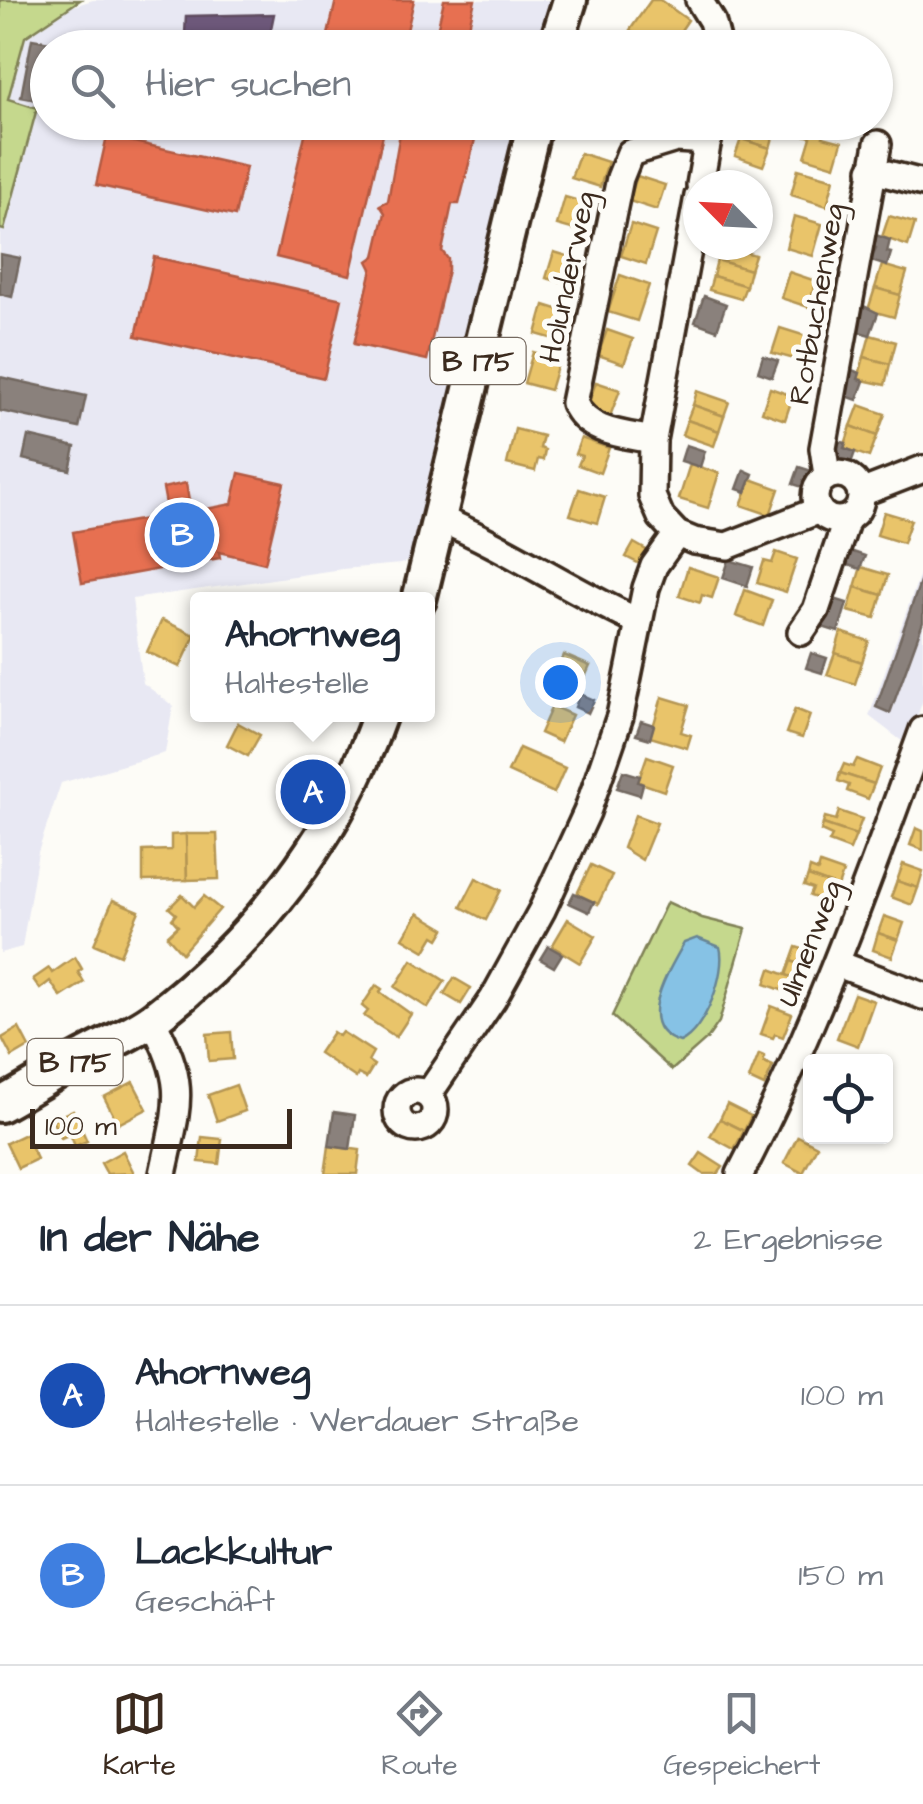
<!DOCTYPE html>
<html lang="de">
<meta charset="utf-8">
<style>
body{margin:0;font-family:"Architects Daughter",sans-serif;background:#f2f2f3;color:#1f2937}
.controls{position:absolute;right:30px;bottom:30px;display:grid;overflow:hidden;border-radius:10px;box-shadow:0 2px 8px #0004}
.controls button{width:90px;height:90px;display:grid;place-items:center;padding:0;border:0;border-bottom:2px solid #e0e1e3;background:#fff;color:#1f2937;font:50px sans-serif}
.compass{position:absolute;left:683px;top:170px;width:90px;height:90px;border-radius:50%;background:#fff;box-shadow:0 2px 8px #0004;rotate:294deg}
.scale{position:absolute;left:30px;bottom:25px;width:262px;box-sizing:border-box;padding-left:10px;border:5px solid #3b2a1e;border-top:0;font-size:28px;line-height:35px;white-space:nowrap;color:#3b2a1e;-webkit-text-stroke:8px #fdfcf7;paint-order:stroke}
.you{position:absolute;left:560px;top:682px;width:35px;height:35px;margin:-25px;border:8px solid #fff;border-radius:50%;background:#1a73e8;box-shadow:0 0 0 15px #1a73e833}
.badge{display:grid;place-items:center;width:65px;height:65px;border-radius:50%;background:#3b2a1e;color:#fff;font-size:32px;font-weight:700}
.pin{position:absolute;translate:-50% -50%;border:5px solid #fff;box-shadow:0 2px 10px #0006}
.popup{position:absolute;left:190px;top:592px;width:245px;height:130px;box-sizing:border-box;display:grid;place-content:center;border-radius:10px;background:#fff;filter:drop-shadow(0 2px 8px #0005);font-size:32px;white-space:nowrap;color:#747a83}
.popup b{font-size:38px;color:#1f2937}
.popup::after{content:'';position:absolute;left:50%;top:100%;margin-left:-20px;border:20px solid transparent;border-top-color:#fff}
.list{margin:0;padding:0;list-style:none}
h2{display:flex;justify-content:space-between;align-items:center;height:130px;margin:0;padding:0 40px;font-size:42px}
h2 small{font-size:32px;font-weight:400;color:#747a83}
.list li{display:grid;grid-template-columns:65px 1fr auto;gap:30px;align-items:center;box-sizing:border-box;height:180px;padding:0 40px;border-top:2px solid #e0e1e3}
.list b{display:block;font-size:38px;white-space:nowrap}
.list p{margin:0;font-size:32px;white-space:nowrap;color:#747a83}
.list em{font-size:32px;font-style:normal;color:#747a83}
.icon{flex:none;width:55px;height:55px;fill:none;stroke:currentColor;stroke-width:2;stroke-linecap:round;stroke-linejoin:round}
.map{position:relative;flex:none;width:923px;height:1174px;overflow:hidden}
.search{position:absolute;background:#fff;box-shadow:0 2px 8px #0004;left:30px;right:30px;top:30px;height:110px;display:flex;align-items:center;gap:25px;box-sizing:border-box;padding:0 35px;border-radius:55px;color:#747a83;font-size:38px}
.sheet{height:490px;background:#fff}
nav{display:flex;justify-content:space-around;align-items:center;box-sizing:border-box;height:140px;border-top:2px solid #e0e1e3;background:#fff;font-size:28px;color:#747a83}
nav a{display:grid;justify-items:center;gap:5px}
nav .on{color:#3b2a1e}
.map>svg:first-child{display:block}
.built{fill:#e8e8f3}
.green{fill:#c5d88d;stroke:#808156;stroke-width:2.5}
.water{fill:#86c2e5;stroke:#688595;stroke-width:2.5}
.homes{fill:#e9c46a;stroke:#b59653;stroke-width:2.5}
.shops{fill:#e76f51;stroke:#b35a42;stroke-width:2.5}
.offices{fill:#6d597a;stroke:#5e4b5e;stroke-width:2.5}
.industry{fill:#8a817c;stroke:#726760;stroke-width:2.5}
.lines{fill:none;stroke-linecap:round;stroke-linejoin:round}
.minor-casing{stroke:#3b2a1e;stroke-width:32}
.major-casing{stroke:#3b2a1e;stroke-width:40}
.minor{stroke:#fdfcf7;stroke-width:25}
.major{stroke:#fdfcf7;stroke-width:32}
.labels{text-anchor:middle;stroke-width:10;stroke-linejoin:round;paint-order:stroke}
.shield{fill:#fdfcf7;stroke:#75695f;stroke-width:2.5}
.shield-label{font-size:28px;font-weight:bold;fill:#3b2a1e}
.street-label{font-size:30px;fill:#3b2a1e;stroke:#fdfcf7}
</style>
<div class="map">
<svg width="923" height="1174" viewBox="0 0 923 1174">
<rect width="100%" height="100%" fill="#fdfcf7"/>
<filter id="ink" filterUnits="userSpaceOnUse"><feTurbulence type="fractalNoise" baseFrequency=".01" numOctaves="2"/><feDisplacementMap in="SourceGraphic" scale="20" xChannelSelector="R" yChannelSelector="G"/><feConvolveMatrix kernelMatrix="1 2 1 2 8 2 1 2 1" color-interpolation-filters="sRGB"/></filter>
<g filter="url(#ink)">
<!-- built -->
<g class="built">
<polygon points="93,0 554,0 538,47 48,48 48,122 520,123 420,556 401,564 342,569 132,599 143,683 173,706 165,753 61,783 38,852 22,947 0,953 0,229 4,230 37,109 8,99 25,37 70,7"/>
<polygon points="923,565 923,700 907,745 869,716"/>
</g>
<!-- green -->
<g class="green">
<polygon points="0,0 80,0 25,37 8,99 37,108 4,230 0,229"/>
<polygon points="667,902 702,918 746,929 719,1022 707,1039 672,1070 612,1016"/>
</g>
<!-- water -->
<path class="water" d="M 697,938 L 720,947 C 727,972 705,1031 680,1042 C 632,1028 668,972 684,943 Z"/>
<!-- homes -->
<g class="homes">
<polygon points="651,0 660,0 688,20 669,48 655,48 630,30"/>
<polygon points="600,122 634,122 622,138"/>
<polygon points="746,122 776,127 770,148 741,139"/>
<polygon points="804,122 828,122 823,137 842,142 835,166 805,157 811,137 800,134"/>
<polygon points="741,139 770,148 763,166 735,156"/>
<polygon points="580,153 608,162 600,187 571,178"/>
<polygon points="798,169 834,179 827,206 791,195"/>
<polygon points="637,176 665,185 657,210 629,201"/>
<polygon points="565,197 590,204 582,232 557,225"/>
<polygon points="794,216 822,224 813,256 786,248"/>
<polygon points="889,216 915,223 908,246 882,237"/>
<polygon points="631,224 656,232 646,264 621,256"/>
<polygon points="722,245 755,255 750,270 717,260"/>
<polygon points="554,252 578,259 570,284 546,278"/>
<polygon points="717,260 750,270 746,286 713,276"/>
<polygon points="882,265 907,272 900,295 875,288"/>
<polygon points="789,272 816,281 808,307 781,298"/>
<polygon points="620,275 649,285 637,321 608,312"/>
<polygon points="713,276 746,286 741,299 709,290"/>
<polygon points="875,288 900,295 894,317 868,310"/>
<polygon points="544,305 573,314 564,342 536,334"/>
<polygon points="780,328 806,336 798,360 772,353"/>
<polygon points="607,330 633,339 624,364 598,355"/>
<polygon points="870,335 896,342 890,364 864,357"/>
<polygon points="533,352 559,360 550,390 524,383"/>
<polygon points="864,357 890,364 885,385 858,379"/>
<polygon points="596,382 620,390 609,419 586,410"/>
<polygon points="770,388 793,396 785,420 762,412"/>
<polygon points="697,391 729,402 724,416 693,405"/>
<polygon points="693,405 724,416 719,431 687,420"/>
<polygon points="859,405 885,414 877,436 851,426"/>
<polygon points="687,420 719,431 714,446 682,435"/>
<polygon points="851,426 877,436 869,457 844,448"/>
<polygon points="515,429 543,436 540,448 545,450 543,460 538,459 535,471 507,464"/>
<polygon points="581,438 609,448 600,473 578,465 582,456 575,454"/>
<polygon points="690,464 719,473 708,508 679,499"/>
<polygon points="751,479 779,489 770,515 741,505"/>
<polygon points="579,489 605,497 597,523 570,515"/>
<polygon points="884,512 911,520 903,543 877,535"/>
<polygon points="634,543 648,551 640,564 626,557"/>
<polygon points="776,552 797,559 786,592 757,583 764,561 772,563"/>
<polygon points="688,567 719,577 712,598 702,595 700,603 679,596"/>
<polygon points="861,567 888,575 882,595 855,587"/>
<polygon points="855,587 882,595 875,618 848,611"/>
<polygon points="745,590 772,600 763,626 736,616"/>
<polygon points="162,620 195,635 180,667 147,652"/>
<polygon points="841,632 869,641 862,662 835,653"/>
<polygon points="835,653 862,662 855,684 827,675"/>
<polygon points="564,655 590,666 578,693 553,682"/>
<polygon points="662,697 689,705 681,732 691,735 687,748 650,737"/>
<polygon points="552,706 572,715 560,742 540,733"/>
<polygon points="795,709 810,715 802,738 786,733"/>
<polygon points="238,723 260,735 248,756 227,745"/>
<polygon points="519,748 565,768 554,793 508,772"/>
<polygon points="647,756 673,765 664,791 638,782"/>
<polygon points="857,759 880,768 874,784 840,773 844,764 853,767"/>
<polygon points="840,773 874,784 868,799 847,791 849,785 838,781"/>
<polygon points="839,811 862,819 856,835 823,824 825,817 836,820"/>
<polygon points="635,815 657,823 642,860 623,848"/>
<polygon points="823,824 856,835 850,850 829,842 832,836 821,831"/>
<polygon points="916,828 923,831 923,850 910,845"/>
<polygon points="186,834 187,880 143,881 143,851 171,850 171,835"/>
<polygon points="186,834 217,834 219,879 187,880"/>
<polygon points="820,864 843,872 838,887 808,876 810,868 818,871"/>
<polygon points="903,864 923,871 918,888 897,881"/>
<polygon points="591,865 612,875 598,904 577,894"/>
<polygon points="808,876 838,887 832,903 810,896 813,889 804,886"/>
<polygon points="476,878 501,890 486,920 461,907"/>
<polygon points="897,881 918,888 912,905 891,897"/>
<polygon points="182,895 194,907 204,896 220,909 182,953 167,936 178,926 172,919 176,914 169,908"/>
<polygon points="113,900 139,911 120,955 94,944"/>
<polygon points="418,913 445,929 439,939 434,936 425,951 403,938"/>
<polygon points="884,916 904,923 898,940 878,933"/>
<polygon points="568,919 596,936 580,963 552,946"/>
<polygon points="878,933 898,940 892,957 873,950"/>
<polygon points="796,947 815,953 810,968 791,961"/>
<polygon points="75,957 82,969 78,972 84,982 61,997 50,981 40,989 33,979 49,968 52,973"/>
<polygon points="412,960 445,981 428,1008 395,987"/>
<polygon points="791,961 810,968 805,982 786,975"/>
<polygon points="770,969 805,982 800,997 765,984"/>
<polygon points="454,978 471,988 461,1004 444,994"/>
<polygon points="376,985 382,989 380,992 411,1014 396,1037 364,1016 368,1011 362,1006"/>
<polygon points="854,994 874,1001 858,1046 837,1038"/>
<polygon points="771,1006 792,1014 783,1037 775,1034 773,1038 761,1034"/>
<polygon points="19,1028 29,1047 12,1057 2,1038"/>
<polygon points="231,1032 233,1059 209,1061 207,1034"/>
<polygon points="333,1032 339,1036 342,1032 373,1052 368,1061 374,1065 366,1078 358,1074 356,1078 319,1053"/>
<polygon points="759,1054 764,1056 764,1062 773,1066 764,1086 749,1079"/>
<polygon points="133,1082 147,1109 118,1124 104,1097"/>
<polygon points="236,1085 245,1111 217,1121 208,1095"/>
<polygon points="727,1104 751,1116 744,1131 720,1119"/>
<polygon points="73,1110 87,1141 75,1146 70,1134 61,1138 52,1120"/>
<polygon points="720,1119 744,1131 734,1149 710,1136"/>
<polygon points="25,1134 37,1159 18,1168 6,1143"/>
<polygon points="798,1136 817,1146 803,1173 784,1163"/>
<polygon points="202,1137 222,1139 219,1164 199,1162"/>
<polygon points="329,1146 360,1150 357,1174 325,1174"/>
<polygon points="123,1151 134,1173 107,1174 101,1163"/>
<polygon points="701,1153 723,1167 718,1174 703,1174 692,1166"/>
</g>
<!-- shops -->
<g class="shops">
<polygon points="336,0 414,0 403,48 325,48"/>
<polygon points="444,0 475,0 464,48 433,48"/>
<polygon points="204,122 254,122 252,133"/>
<polygon points="308,122 386,122 350,275 276,257"/>
<polygon points="402,122 475,122 478,127 459,204 452,204 442,251 448,259 448,270 427,360 354,344 372,269 368,261 375,256 385,213 380,205 388,201"/>
<polygon points="107,136 246,167 235,216 96,185"/>
<polygon points="154,257 342,299 324,378 136,336"/>
<polygon points="239,473 284,483 265,563 219,552 220,558 82,583 73,532 168,515 163,488 186,483 191,512 232,504"/>
</g>
<!-- offices -->
<polygon class="offices" points="274,14 267,48 193,48 193,33 185,34 186,16"/>
<!-- industry -->
<g class="industry">
<polygon points="32,39 62,44 61,48 48,48 48,102 21,97"/>
<polygon points="873,234 890,240 887,252 891,253 887,266 871,261 876,248 869,246"/>
<polygon points="0,254 20,258 12,297 0,294"/>
<polygon points="704,296 726,304 717,330 695,322"/>
<polygon points="860,304 878,313 870,335 856,331"/>
<polygon points="763,356 778,361 772,377 758,372"/>
<polygon points="849,369 860,373 858,379 864,381 857,400 843,395"/>
<polygon points="0,377 86,396 79,428 0,411"/>
<polygon points="28,436 75,447 70,470 23,459"/>
<polygon points="836,441 846,443 844,448 855,452 851,463 836,457"/>
<polygon points="686,445 705,451 700,467 681,461"/>
<polygon points="799,467 815,472 809,489 793,484"/>
<polygon points="744,470 753,474 746,492 737,489"/>
<polygon points="850,551 865,556 860,569 845,564"/>
<polygon points="729,560 753,567 747,586 723,578"/>
<polygon points="923,574 923,622 890,713 876,707"/>
<polygon points="831,598 847,603 838,632 822,627"/>
<polygon points="811,653 827,658 822,673 806,668"/>
<polygon points="580,694 594,700 588,713 575,707"/>
<polygon points="641,721 654,725 650,739 636,735"/>
<polygon points="623,771 640,776 638,782 643,784 640,795 617,788"/>
<polygon points="574,893 594,902 589,912 569,903"/>
<polygon points="548,946 562,954 554,967 540,959"/>
<polygon points="334,1112 355,1115 350,1149 329,1146"/>
</g>
<g class="lines">
<!-- minor casing -->
<g class="minor-casing">
<g id="minor">
<polyline points="699,0 712,21 719,48"/>
<polyline points="872,170 923,183"/>
<polyline points="700,185 711,122"/>
<polyline points="698,196 653,440 652,496 661,517 677,534 694,541 727,546 819,510"/>
<path d="M 653,440 C 624,434 587,433 574,403 L 620,178 L 630,153 L 676,139 L 708,141"/>
<circle cx="838" cy="497" r="23"/>
<polyline points="827,475 823,448 878,144"/>
<polyline points="861,493 923,469"/>
<path d="M 440,519 C 509,548 571,591 639,622"/>
<polyline points="801,632 816,610 847,519"/>
<polyline points="838,964 923,996"/>
<path d="M 152,1020 C 188,1086 178,1103 163,1174"/>
<circle cx="416" cy="1110" r="19"/>
<polyline points="428,1095 493,999 542,910 587,812 620,716 646,588 654,566 677,534"/>
<path d="M 740,1174 C 815,1031 868,881 923,730"/>
</g>
</g>
<!-- major casing -->
<g class="major-casing">
<g id="major">
<polyline points="555,48 570,0"/>
<polyline points="419,600 535,122"/>
<path d="M 0,1105 C 29,1089 57,1071 87,1055 C 108,1043 134,1033 154,1018 C 256,940 338,836 380,714"/>
</g>
</g>
<!-- minor -->
<use href="#minor" class="minor"/>
<!-- major -->
<use href="#major" class="major"/>
</g>
</g>
<g class="labels">
<!-- shield labels -->
<g class="shield">
<rect x="430.5" y="338" width="95" height="46" rx="8"/>
<rect x="27.5" y="1039" width="95" height="46" rx="8"/>
</g>
<g class="shield-label">
<text x="478" y="371">B 175</text>
<text x="75" y="1072">B 175</text>
</g>
<!-- street labels -->
<g class="street-label">
<text transform="translate(567 277) rotate(-78)" y="10">Holunderweg</text>
<text transform="translate(816 304) rotate(-80)" y="10">Rotbuchenweg</text>
<text transform="translate(809 943) rotate(-69)" y="10">Ulmenweg</text>
</g>
</g>
</svg>
<div class="controls">
<button><svg class="icon" aria-label="locate" viewBox="0 0 24 24"><circle cx="12" cy="12" r="6"/><path d="M12 2v4M12 18v4M2 12h4M18 12h4"/></svg></button>
</div>
<svg class="compass" viewBox="-18 -18 36 36"><path d="M0-13l5 13h-10z" fill="#e53935"/><path d="M0 13l5-13h-10z" fill="#747a83"/></svg>
<div class="scale">100 m</div>
<div class="you"></div>
<div class="pin badge" style="left:313px;top:792px;background:#1a4fb4">A</div>
<div class="popup"><b>Ahornweg</b>Haltestelle</div>
<div class="pin badge" style="left:182px;top:535px;background:#3f7fe0">B</div>
<div class="search"><svg class="icon" aria-label="search" viewBox="0 0 24 24"><circle cx="10" cy="10" r="6"/><path d="M15 15l6 6"/></svg>Hier suchen</div>
</div>
<section class="sheet">
<h2>In der Nähe<small>2 Ergebnisse</small></h2>
<ul class="list">
<li><span class="badge" style="background:#1a4fb4">A</span><div><b>Ahornweg</b><p>Haltestelle · Werdauer Straße</p></div><em>100 m</em></li>
<li><span class="badge" style="background:#3f7fe0">B</span><div><b>Lackkultur</b><p>Geschäft</p></div><em>150 m</em></li>
</ul>
</section>
<nav>
<a class="on"><svg class="icon" aria-label="map" viewBox="0 0 24 24"><path d="M3 6l6-2 6 2 6-2v14l-6 2-6-2-6 2zM9 4v14M15 6v14"/></svg>Karte</a>
<a><svg class="icon" aria-label="directions" viewBox="0 0 24 24"><path d="M12 3l9 9-9 9-9-9zM9 14v-3h6M13 9l2 2-2 2"/></svg>Route</a>
<a><svg class="icon" aria-label="saved" viewBox="0 0 24 24"><path d="M7 4h10v16l-5-4-5 4z"/></svg>Gespeichert</a>
</nav>
